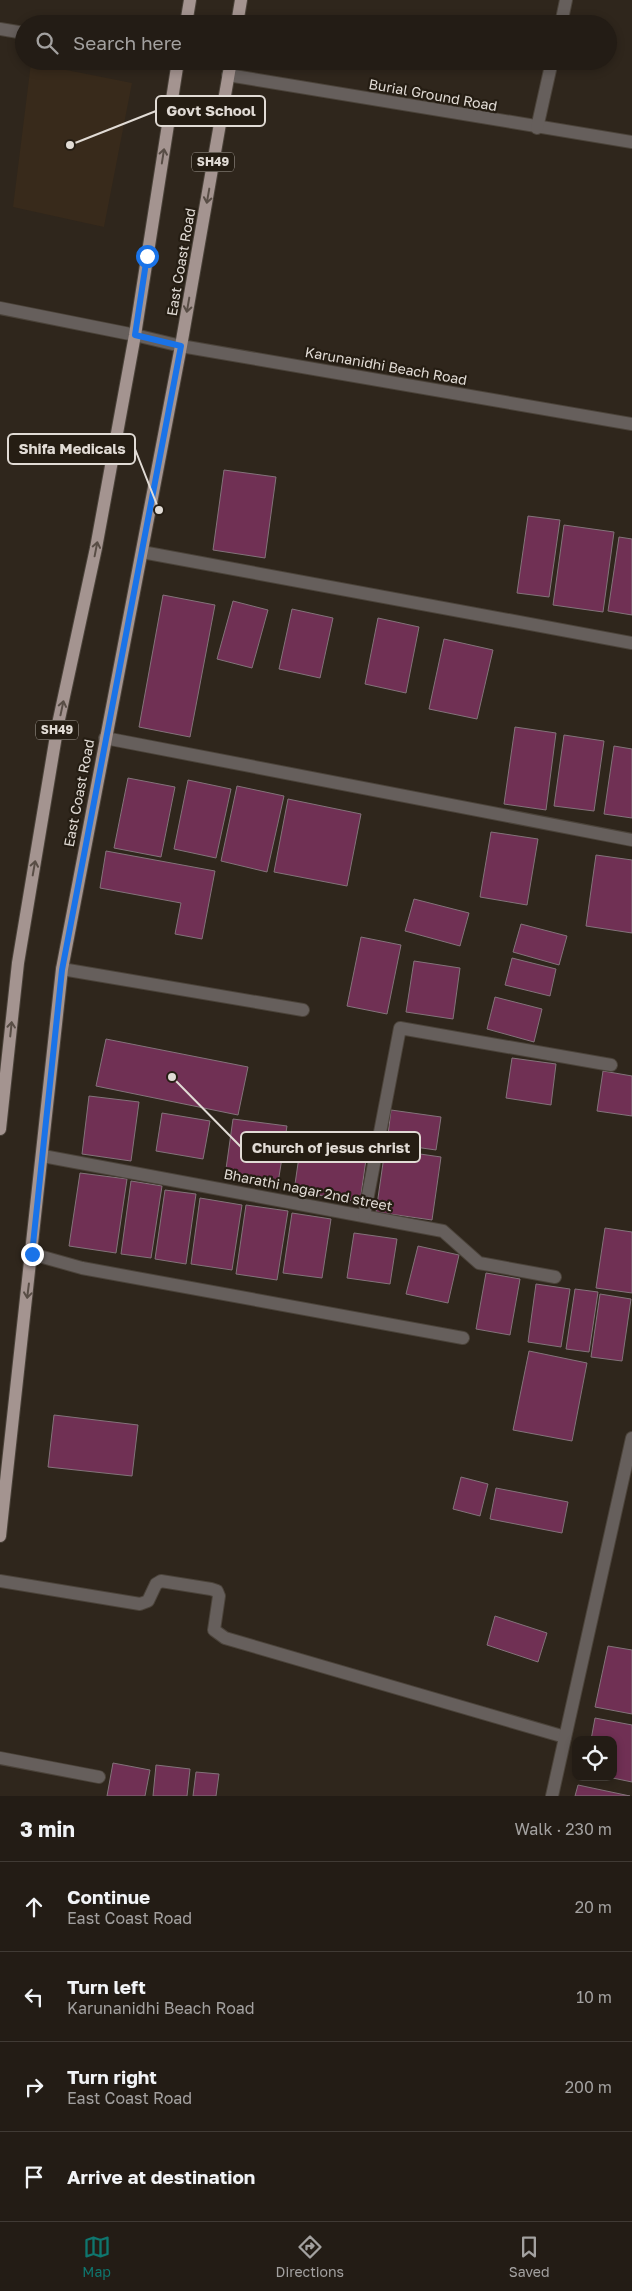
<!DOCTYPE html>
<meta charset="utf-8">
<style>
body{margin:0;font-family:"Golos Text",sans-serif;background:#2f2922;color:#f1f3f6}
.controls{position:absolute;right:15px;bottom:15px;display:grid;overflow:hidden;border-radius:10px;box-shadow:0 2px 8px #0003}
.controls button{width:45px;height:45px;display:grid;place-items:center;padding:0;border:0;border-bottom:1px solid #403a34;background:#231c15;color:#f1f3f6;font:25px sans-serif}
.stop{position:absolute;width:15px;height:15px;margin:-11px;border:4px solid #1a73e8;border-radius:50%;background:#fff}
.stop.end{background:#1a73e8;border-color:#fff;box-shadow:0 1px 5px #0008}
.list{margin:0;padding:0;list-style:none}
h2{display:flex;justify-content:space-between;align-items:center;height:65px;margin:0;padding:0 20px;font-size:21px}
h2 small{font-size:16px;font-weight:400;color:#a3a1a0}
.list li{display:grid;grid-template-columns:32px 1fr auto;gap:15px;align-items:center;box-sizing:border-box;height:90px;padding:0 20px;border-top:1px solid #403a34}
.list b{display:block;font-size:19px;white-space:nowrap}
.list p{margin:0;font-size:16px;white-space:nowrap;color:#a3a1a0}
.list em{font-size:16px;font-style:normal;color:#a3a1a0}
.icon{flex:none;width:28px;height:28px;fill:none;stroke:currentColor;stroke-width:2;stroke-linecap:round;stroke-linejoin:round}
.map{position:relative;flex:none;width:632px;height:1796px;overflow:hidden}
.search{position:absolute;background:#231c15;box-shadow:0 2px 8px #0003;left:15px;right:15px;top:15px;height:55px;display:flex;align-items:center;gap:12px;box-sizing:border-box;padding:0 18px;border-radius:28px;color:#a3a1a0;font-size:19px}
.sheet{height:425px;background:#231c15}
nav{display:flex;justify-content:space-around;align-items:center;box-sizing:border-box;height:70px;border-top:1px solid #403a34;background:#231c15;font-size:14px;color:#a3a1a0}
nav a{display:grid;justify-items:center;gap:2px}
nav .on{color:#0f766e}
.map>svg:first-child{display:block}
.built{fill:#382a1b}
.building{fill:#703054;stroke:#83737a}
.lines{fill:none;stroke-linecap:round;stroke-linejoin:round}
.service-casing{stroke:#4b433a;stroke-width:14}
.minor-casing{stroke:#4b433a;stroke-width:14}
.primary-casing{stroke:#4b433a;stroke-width:14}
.service{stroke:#665f5c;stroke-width:12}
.minor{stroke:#665f5c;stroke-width:12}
.primary{stroke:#a49490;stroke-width:12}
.oneway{stroke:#584d45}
.route{stroke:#1a73e8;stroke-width:6}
.labels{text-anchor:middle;stroke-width:4.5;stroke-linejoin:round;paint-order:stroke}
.shield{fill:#251d13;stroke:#a9a29b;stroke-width:1}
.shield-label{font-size:12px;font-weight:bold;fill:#e1dbd5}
.street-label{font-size:14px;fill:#e1dbd5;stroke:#251d13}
.leader{fill:none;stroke:#e1dbd5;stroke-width:2}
.callout-dot{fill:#e1dbd5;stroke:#251d13;stroke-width:2}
.callout{fill:#251d13;stroke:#e1dbd5;stroke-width:2}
.callout-label{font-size:15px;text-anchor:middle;font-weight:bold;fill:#e1dbd5}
</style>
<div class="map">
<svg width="632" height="1796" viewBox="0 0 632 1796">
<rect width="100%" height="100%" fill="#2f261c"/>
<!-- built -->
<polygon class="built" points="31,63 132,83 104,227 13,207"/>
<!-- building -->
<g class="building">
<polygon points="224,470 276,477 265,558 213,550"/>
<polygon points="528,516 560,520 549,597 517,593"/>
<polygon points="564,525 614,532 603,612 553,605"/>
<polygon points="619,537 632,539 632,615 608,611"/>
<polygon points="163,595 215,605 190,737 139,727"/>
<polygon points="233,601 268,610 252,668 217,659"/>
<polygon points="292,609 333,618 320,678 279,669"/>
<polygon points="378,618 419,627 406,693 365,684"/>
<polygon points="444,639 493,650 477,719 429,709"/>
<polygon points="515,727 556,733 546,810 504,804"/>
<polygon points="564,735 604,741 594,811 554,806"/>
<polygon points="614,746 632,749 632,818 604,814"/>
<polygon points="128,778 175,787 161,857 114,848"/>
<polygon points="188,780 231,789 216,858 174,849"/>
<polygon points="237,786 284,796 267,872 221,861"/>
<polygon points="288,799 361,814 347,886 274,872"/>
<polygon points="491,832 538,839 527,905 480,897"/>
<polygon points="106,851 215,871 202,939 175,934 181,903 100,888"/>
<polygon points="596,855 632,860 632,933 586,926"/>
<polygon points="414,899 469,913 460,946 405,931"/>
<polygon points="521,924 567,936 559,965 513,952"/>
<polygon points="361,937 401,945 387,1014 347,1006"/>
<polygon points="512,958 556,969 550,996 505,985"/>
<polygon points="414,961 460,968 453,1019 406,1012"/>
<polygon points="495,997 542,1009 534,1042 487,1029"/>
<polygon points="106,1039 248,1067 238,1115 96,1086"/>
<polygon points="512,1058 556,1064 551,1105 506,1098"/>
<polygon points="603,1071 632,1076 632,1116 597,1111"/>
<polygon points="89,1096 139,1102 131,1161 82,1154"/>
<polygon points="391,1110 441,1117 436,1150 387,1143"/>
<polygon points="162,1113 210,1121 203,1159 156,1151"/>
<polygon points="233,1119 287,1126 278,1183 225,1176"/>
<polygon points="302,1136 368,1145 360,1202 294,1191"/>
<polygon points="385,1149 441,1157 432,1220 376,1212"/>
<polygon points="80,1173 127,1179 116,1253 69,1246"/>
<polygon points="131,1181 162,1186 151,1258 121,1254"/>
<polygon points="165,1190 196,1194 186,1264 155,1259"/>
<polygon points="200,1198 242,1205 232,1270 191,1264"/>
<polygon points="246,1205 288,1211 277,1280 236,1274"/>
<polygon points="292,1213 331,1219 322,1278 283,1273"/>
<polygon points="605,1228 632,1232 632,1293 596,1288"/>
<polygon points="354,1233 397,1239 390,1284 347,1278"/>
<polygon points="418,1246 459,1255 448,1303 406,1294"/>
<polygon points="486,1273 520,1279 510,1335 476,1329"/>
<polygon points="536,1284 570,1289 561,1347 528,1342"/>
<polygon points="575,1289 598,1292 589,1352 566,1349"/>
<polygon points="600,1294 631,1299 622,1361 591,1357"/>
<polygon points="529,1351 587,1363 572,1441 513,1430"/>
<polygon points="54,1415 138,1425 132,1476 48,1467"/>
<polygon points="461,1477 488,1484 480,1516 453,1509"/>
<polygon points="496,1488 568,1502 562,1533 490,1519"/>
<polygon points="495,1616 547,1633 538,1662 487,1645"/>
<polygon points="608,1646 632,1650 632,1714 595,1707"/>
<polygon points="595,1718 632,1725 632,1782 608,1777 613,1777 613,1740 591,1740"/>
<polygon points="113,1763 150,1770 145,1796 107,1796"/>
<polygon points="156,1765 190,1769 187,1796 153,1796"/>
<polygon points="196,1772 219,1774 216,1796 193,1796"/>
<polygon points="578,1785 630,1796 575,1796"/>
</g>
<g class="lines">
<!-- service casing -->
<g class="service-casing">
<polyline id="service" points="0,1758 99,1777"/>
</g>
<!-- minor casing -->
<g class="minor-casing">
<g id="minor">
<polyline points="561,24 566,0"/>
<polyline points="0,29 24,33"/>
<polyline points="228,75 632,142"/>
<polyline points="537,128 552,61"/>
<polyline points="0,308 135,335 181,346 632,424"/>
<polyline points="142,552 632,643"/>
<polyline points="105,738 632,840"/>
<polyline points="62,969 303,1010"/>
<polyline points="43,1156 443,1231 479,1263 555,1277"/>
<polyline points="364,1216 400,1028 611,1065"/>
<polyline points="32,1254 82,1268 463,1338"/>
<polyline points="0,1581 140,1604 148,1601 156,1584 161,1581 211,1589 217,1591 219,1596 214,1630 225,1638 565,1737"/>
<polyline points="552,1796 632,1438"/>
</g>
</g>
<!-- primary casing -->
<g class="primary-casing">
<g id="primary">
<polyline points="186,24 190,0"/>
<polyline points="237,24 241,0"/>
<polyline points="0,1129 18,963 58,724 96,548 135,335 178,61"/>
<polyline points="0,1536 62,969 181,346 231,61"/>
</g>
</g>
<!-- service -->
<use href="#service" class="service"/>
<!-- minor -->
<use href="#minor" class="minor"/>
<!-- primary -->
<use href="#primary" class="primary"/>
</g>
<!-- one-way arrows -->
<defs><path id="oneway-shaft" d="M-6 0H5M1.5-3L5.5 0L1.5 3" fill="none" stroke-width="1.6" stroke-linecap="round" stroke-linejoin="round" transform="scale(1.25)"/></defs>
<g class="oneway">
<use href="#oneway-shaft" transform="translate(163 156) rotate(-81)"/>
<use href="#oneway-shaft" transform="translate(208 196) rotate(100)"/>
<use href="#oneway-shaft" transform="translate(188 305) rotate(100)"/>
<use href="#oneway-shaft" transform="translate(96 549) rotate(-79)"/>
<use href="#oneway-shaft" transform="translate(62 708) rotate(-78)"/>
<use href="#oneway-shaft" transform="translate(34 868) rotate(-80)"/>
<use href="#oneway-shaft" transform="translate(11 1029) rotate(-84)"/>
<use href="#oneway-shaft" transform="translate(28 1291) rotate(97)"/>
</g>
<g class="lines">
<!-- route -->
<polyline class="route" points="32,1254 62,970 181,346 135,335 147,256"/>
</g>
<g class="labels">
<!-- shield labels -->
<g class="shield">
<rect x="192" y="152.5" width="42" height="19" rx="4"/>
<rect x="36" y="720.5" width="42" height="19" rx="4"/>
</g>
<g class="shield-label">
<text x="213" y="166">SH49</text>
<text x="57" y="734">SH49</text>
</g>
<!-- street labels -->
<g class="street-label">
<text transform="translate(433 95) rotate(10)" y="5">Burial Ground Road</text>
<text transform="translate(181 262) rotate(-80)" y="5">East Coast Road</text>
<text transform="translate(386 366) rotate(10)" y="5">Karunanidhi Beach Road</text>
<text transform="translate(79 793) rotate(-79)" y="5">East Coast Road</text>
<text transform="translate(308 1190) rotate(11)" y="5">Bharathi nagar 2nd street</text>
</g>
</g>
<!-- callouts -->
<path class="leader" d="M70 145L156 111M159 510L135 449M172 1077L241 1147"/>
<g class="callout-dot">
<circle cx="70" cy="145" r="5"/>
<circle cx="159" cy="510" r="5"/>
<circle cx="172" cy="1077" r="5"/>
</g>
<g class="callout">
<rect x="156" y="96" width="109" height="30" rx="5"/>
<rect x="8" y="434" width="127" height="30" rx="5"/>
<rect x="241" y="1132" width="179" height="30" rx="5"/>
</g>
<g class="callout-label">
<text x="211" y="116">Govt School</text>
<text x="72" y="454">Shifa Medicals</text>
<text x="331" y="1153">Church of jesus christ</text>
</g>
</svg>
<div class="controls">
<button><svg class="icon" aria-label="locate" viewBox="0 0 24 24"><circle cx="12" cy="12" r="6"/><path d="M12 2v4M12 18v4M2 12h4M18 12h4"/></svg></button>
</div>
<div class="stop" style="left:147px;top:256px"></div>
<div class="stop end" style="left:32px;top:1254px"></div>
<div class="search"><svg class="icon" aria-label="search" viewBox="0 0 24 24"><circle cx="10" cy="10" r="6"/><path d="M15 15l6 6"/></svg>Search here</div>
</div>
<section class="sheet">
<h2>3 min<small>Walk · 230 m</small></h2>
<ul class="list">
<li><svg class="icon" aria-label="ahead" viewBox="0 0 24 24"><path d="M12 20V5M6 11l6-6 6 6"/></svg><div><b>Continue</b><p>East Coast Road</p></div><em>20 m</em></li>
<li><svg class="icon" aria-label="left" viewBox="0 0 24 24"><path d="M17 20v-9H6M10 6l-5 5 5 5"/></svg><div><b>Turn left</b><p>Karunanidhi Beach Road</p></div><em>10 m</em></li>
<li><svg class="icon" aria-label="right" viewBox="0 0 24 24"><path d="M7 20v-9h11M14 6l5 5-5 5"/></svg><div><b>Turn right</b><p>East Coast Road</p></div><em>200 m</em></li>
<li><svg class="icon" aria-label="arrive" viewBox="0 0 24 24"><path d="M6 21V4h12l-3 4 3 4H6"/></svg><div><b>Arrive at destination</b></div></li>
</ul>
</section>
<nav>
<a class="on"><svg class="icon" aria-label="map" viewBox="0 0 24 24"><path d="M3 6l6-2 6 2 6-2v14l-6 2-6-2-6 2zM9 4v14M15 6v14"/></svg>Map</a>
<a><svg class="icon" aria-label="directions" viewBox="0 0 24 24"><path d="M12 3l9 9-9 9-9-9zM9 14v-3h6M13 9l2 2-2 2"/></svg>Directions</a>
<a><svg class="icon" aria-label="saved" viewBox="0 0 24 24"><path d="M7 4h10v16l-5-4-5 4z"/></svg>Saved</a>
</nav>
